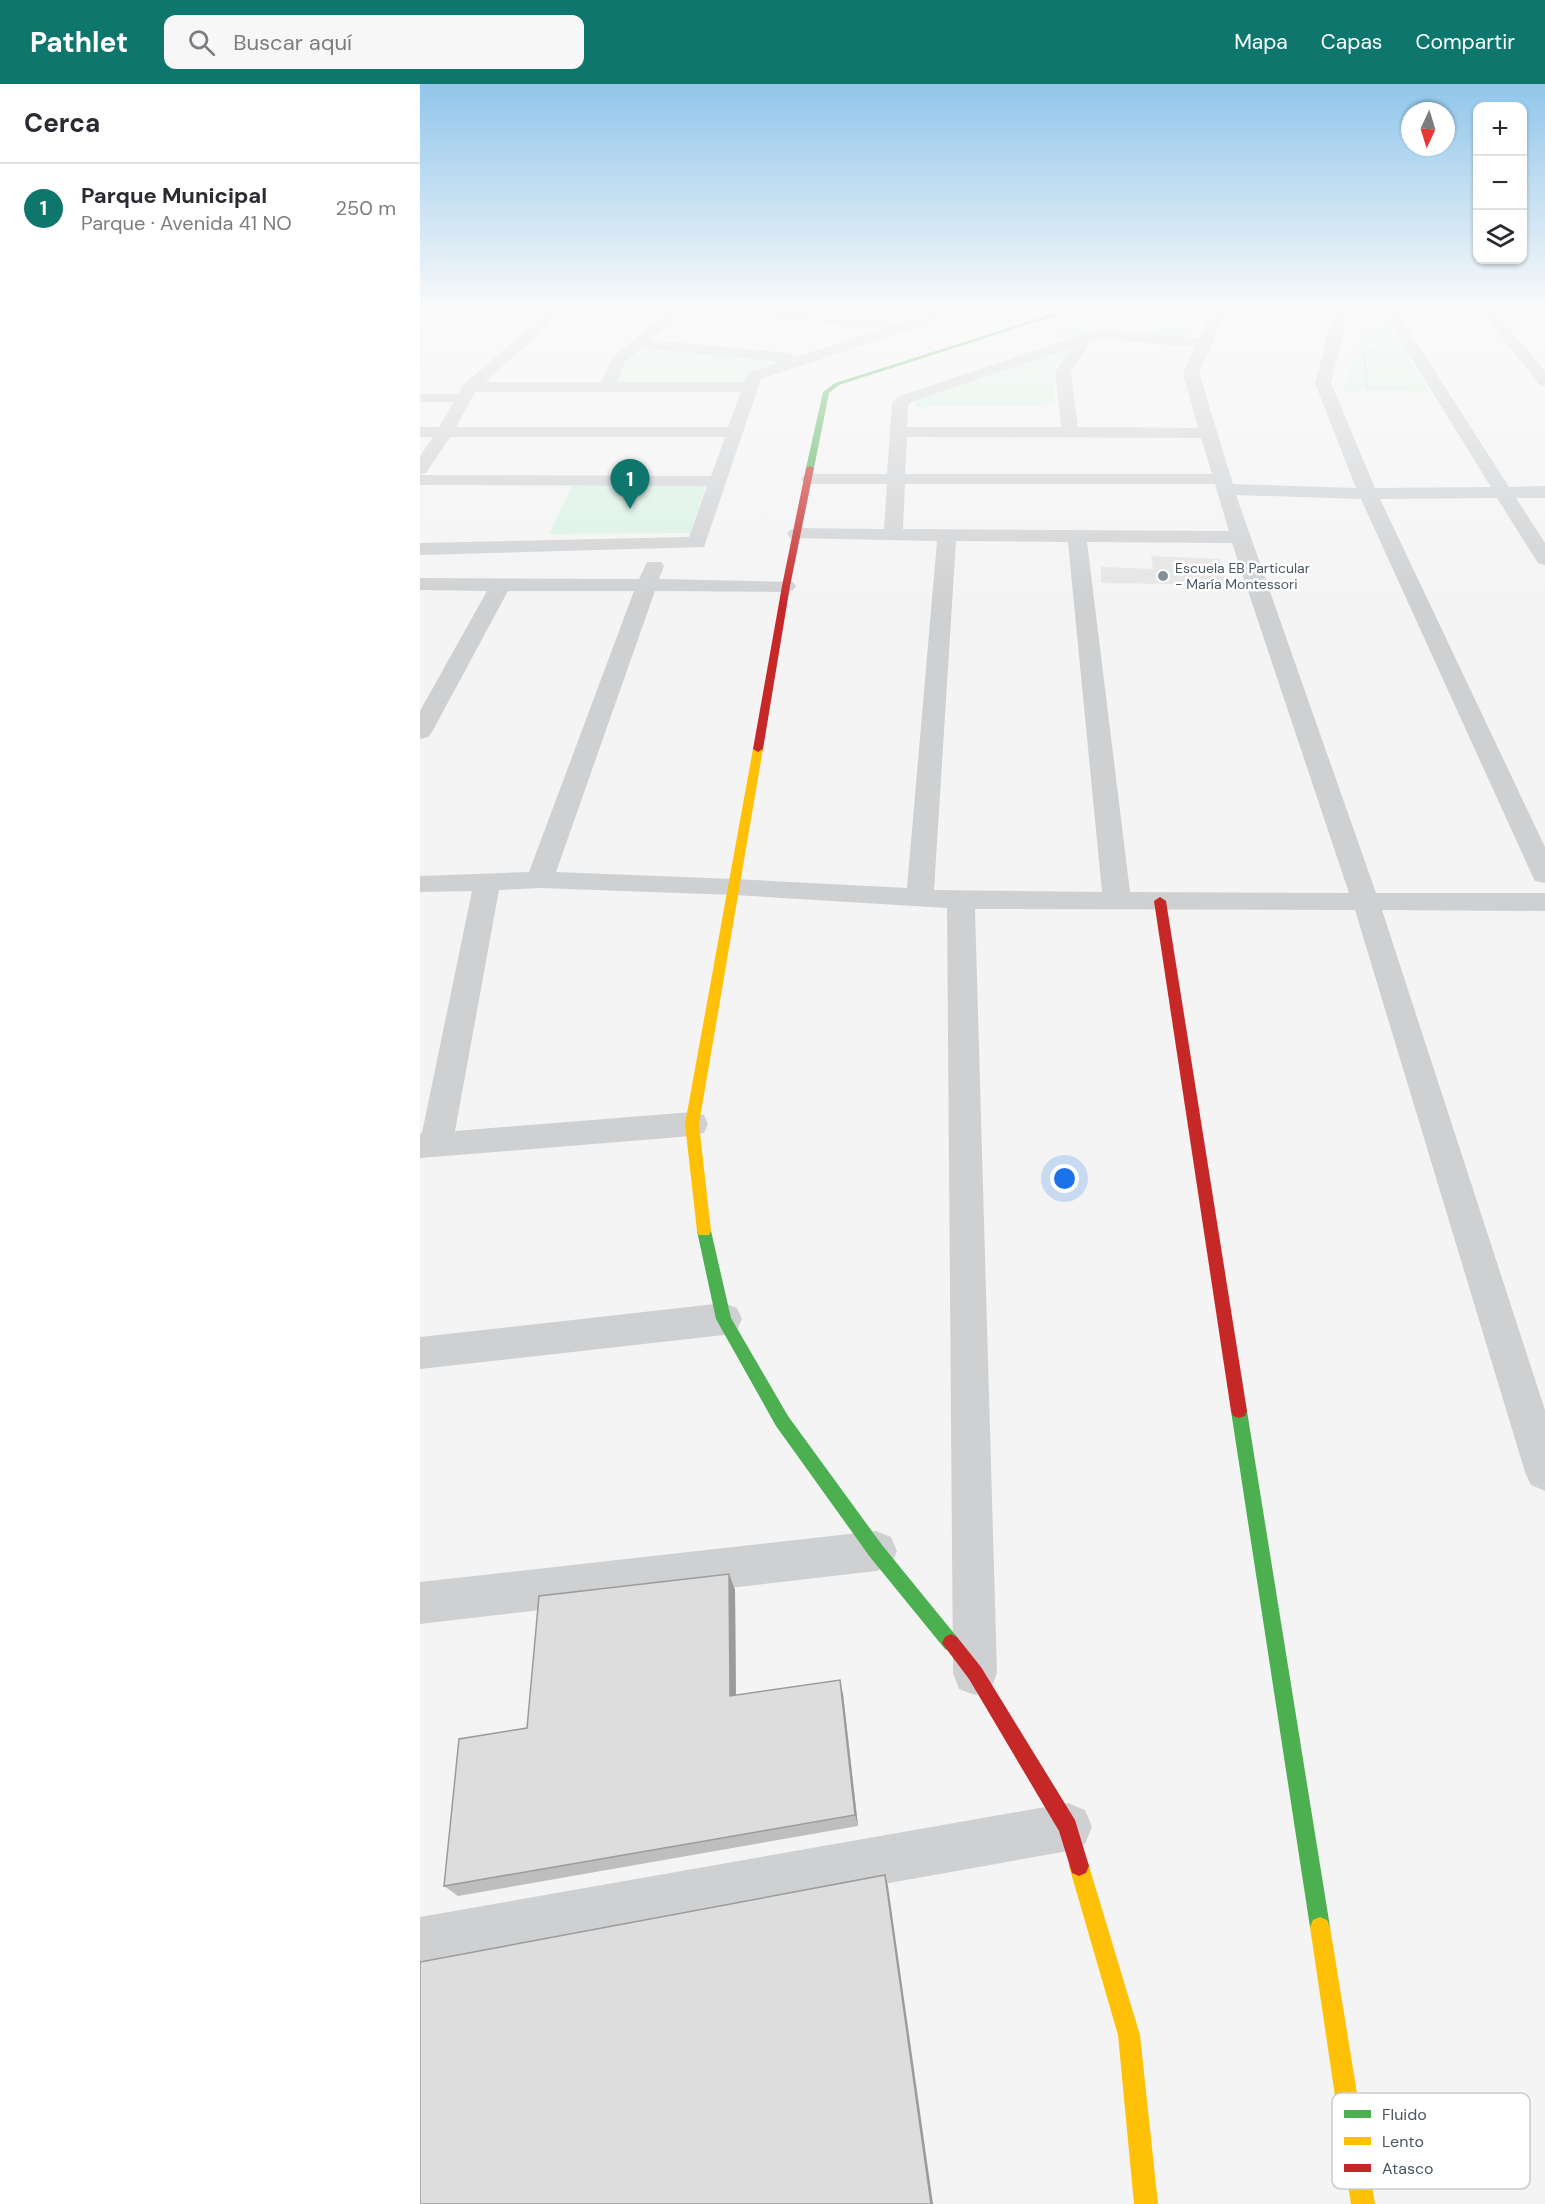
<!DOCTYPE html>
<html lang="es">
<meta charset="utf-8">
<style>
body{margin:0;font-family:"DM Sans",sans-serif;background:#f7f7f7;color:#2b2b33}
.controls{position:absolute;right:18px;top:18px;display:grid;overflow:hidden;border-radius:12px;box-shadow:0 2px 4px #0004}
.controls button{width:54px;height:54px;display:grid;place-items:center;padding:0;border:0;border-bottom:2px solid #e1e1e2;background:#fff;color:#2b2b33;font:30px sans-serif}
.compass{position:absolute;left:981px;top:18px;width:54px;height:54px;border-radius:50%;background:#fff;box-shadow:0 2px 4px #0004;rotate:184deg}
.you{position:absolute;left:645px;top:1095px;width:21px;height:21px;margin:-15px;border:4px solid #fff;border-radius:50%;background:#1a73e8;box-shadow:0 0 0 9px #1a73e833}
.badge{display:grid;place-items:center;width:39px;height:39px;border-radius:50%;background:#0f766e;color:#fff;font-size:20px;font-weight:700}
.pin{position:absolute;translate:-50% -50px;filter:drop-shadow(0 2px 3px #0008)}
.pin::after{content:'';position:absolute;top:32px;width:21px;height:18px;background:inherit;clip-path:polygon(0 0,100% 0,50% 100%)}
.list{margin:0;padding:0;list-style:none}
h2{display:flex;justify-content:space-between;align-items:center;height:78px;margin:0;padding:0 24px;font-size:26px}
h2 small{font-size:20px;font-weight:400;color:#7c7c81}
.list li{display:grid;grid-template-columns:39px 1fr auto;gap:18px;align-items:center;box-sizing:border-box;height:90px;padding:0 24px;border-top:2px solid #e1e1e2}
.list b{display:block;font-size:22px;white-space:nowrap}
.list p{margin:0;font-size:20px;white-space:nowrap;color:#7c7c81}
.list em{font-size:20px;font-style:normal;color:#7c7c81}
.icon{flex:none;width:33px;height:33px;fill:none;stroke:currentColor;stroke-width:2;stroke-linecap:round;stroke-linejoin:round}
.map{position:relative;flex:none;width:1125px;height:2120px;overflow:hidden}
header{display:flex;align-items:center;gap:36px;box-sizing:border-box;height:84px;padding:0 30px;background:#0f766e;color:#fff}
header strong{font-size:28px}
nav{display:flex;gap:33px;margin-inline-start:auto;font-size:21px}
.search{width:420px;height:54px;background:#f7f7f7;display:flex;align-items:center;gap:15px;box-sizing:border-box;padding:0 21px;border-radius:12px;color:#7c7c81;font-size:22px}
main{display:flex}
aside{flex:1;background:#fff}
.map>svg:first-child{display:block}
.education{fill:#e6e5e6}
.green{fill:#d9f2e3}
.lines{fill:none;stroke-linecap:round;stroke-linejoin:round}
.path{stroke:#bcc7c4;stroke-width:1.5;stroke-dasharray:2 1.5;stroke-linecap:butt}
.lane{fill:#ced0d2;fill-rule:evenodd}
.street{fill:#ced0d2;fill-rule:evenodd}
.fast{fill:#4caf50;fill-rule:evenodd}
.slow{fill:#ffc107;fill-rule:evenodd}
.jam{fill:#c62828;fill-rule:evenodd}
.wall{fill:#bebebf}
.shaded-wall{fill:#9b9b9b}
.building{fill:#ddddde;stroke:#9b9b9b;stroke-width:1.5}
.poi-dot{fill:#868d94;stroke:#fff;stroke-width:2}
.labels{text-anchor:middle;stroke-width:5;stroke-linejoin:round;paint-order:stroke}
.far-poi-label{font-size:14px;fill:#4a5661;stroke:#fff;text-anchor:start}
.key{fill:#fff;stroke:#c9ccd0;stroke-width:1.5}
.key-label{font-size:16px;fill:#4a5661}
</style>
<header>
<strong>Pathlet</strong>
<div class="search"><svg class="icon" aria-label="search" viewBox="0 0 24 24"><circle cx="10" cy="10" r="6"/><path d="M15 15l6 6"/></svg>Buscar aquí</div>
<nav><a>Mapa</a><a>Capas</a><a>Compartir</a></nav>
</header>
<main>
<aside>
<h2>Cerca<small></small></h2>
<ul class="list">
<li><span class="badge">1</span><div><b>Parque Municipal</b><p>Parque · Avenida 41 NO</p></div><em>250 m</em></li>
</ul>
</aside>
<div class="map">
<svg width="1125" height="2120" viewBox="0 0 1125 2120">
<rect width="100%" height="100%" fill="#f4f4f4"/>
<!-- education -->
<polygon class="education" points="731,472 800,475 807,501 681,499 681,483 733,485"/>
<!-- green -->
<g class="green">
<polygon points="673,225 787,225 771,255 654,254 617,242"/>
<polygon points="950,225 960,225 1010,308 922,307"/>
<polygon points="221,262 369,276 323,301 196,300 202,277"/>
<polygon points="650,262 656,263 645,277 633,281 635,321 496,323 493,314"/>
<polygon points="153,400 286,401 270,449 129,450"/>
</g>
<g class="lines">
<!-- path -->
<g class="path">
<polyline points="944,268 947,304 983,304"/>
<polyline points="944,268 960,268"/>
</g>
<!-- lane -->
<polygon class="lane" points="0,310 44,310 51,314 44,318 0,318"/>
<!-- street -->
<g class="street">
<path d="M 132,225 L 147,225 L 65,298 L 181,298 L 193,273 L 251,225 L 266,225 L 231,256 L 369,269 L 376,273 L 465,244 L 277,229 L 270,225 L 329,225 L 469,236 L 476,240 L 524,225 L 544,225 L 542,228 L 341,295 L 284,463 L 0,471 L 0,459 L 269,453 L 287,402 L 0,401 L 0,391 L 291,392 L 305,353 L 30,353 L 6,389 L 0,390 L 0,372 L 13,353 L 0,353 L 0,343 L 19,343 L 44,300 ZM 222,264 L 361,278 L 328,289 L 324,298 L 197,298 L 205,278 ZM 55,308 L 321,308 L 308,343 L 36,343 Z"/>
<path d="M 793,225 L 807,225 L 779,289 L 813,400 L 936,404 L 895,299 L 915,225 L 929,225 L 911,299 L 955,404 L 1071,403 L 961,225 L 975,225 L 1089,403 L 1125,402 L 1125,414 L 1096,414 L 1125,459 L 1125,481 L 1118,479 L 1077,414 L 960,415 L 1125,763 L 1125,799 L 1115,797 L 1112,791 L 941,415 L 816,411 L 956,809 L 1125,809 L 1125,827 L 962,826 L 1125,1326 L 1125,1407 L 1111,1401 L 1105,1388 L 935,826 L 555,825 L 577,1589 L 571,1605 L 555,1611 L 539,1605 L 533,1589 L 527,824 L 314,811 L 120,804 L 79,806 L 35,1047 L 272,1028 L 284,1031 L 288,1040 L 284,1049 L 272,1052 L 0,1074 L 0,1050 L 2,1049 L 52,807 L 0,808 L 0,792 L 109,788 L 214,507 L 88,507 L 12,648 L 8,653 L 0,655 L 0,627 L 67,507 L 0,506 L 0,494 L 219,495 L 227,478 L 241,478 L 244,482 L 239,495 L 373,498 L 376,502 L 373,506 L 366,508 L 235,507 L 136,788 L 314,795 L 487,804 L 517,457 L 370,454 L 367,450 L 370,446 L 377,444 L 464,445 L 467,400 L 390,400 L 384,399 L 381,395 L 384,391 L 390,390 L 467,390 L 472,319 L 479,312 L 670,248 L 684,247 L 779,254 ZM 684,255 L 775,263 L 763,289 L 778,344 L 658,343 L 651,289 L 670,257 ZM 651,263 L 635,289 L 641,343 L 487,343 L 488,321 L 491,318 ZM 487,353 L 781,354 L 792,390 L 485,390 ZM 485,400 L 795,400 L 809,447 L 483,445 ZM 536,457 L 648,458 L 682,808 L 514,806 ZM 667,458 L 812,459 L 929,809 L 710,808 Z"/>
<polygon points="1059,225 1073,225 1125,287 1125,302 1119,300"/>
<polygon points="304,1219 317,1224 322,1235 317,1246 304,1251 0,1285 0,1253"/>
<polygon points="456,1447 471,1453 477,1467 471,1481 456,1487 0,1540 0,1498"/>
<polygon points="648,1719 665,1726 672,1743 665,1760 648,1767 0,1883 0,1833"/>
</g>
<!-- fast -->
<g class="fast">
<polygon points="648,225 656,225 419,301 409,309 394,384 390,386 386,384 403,308 415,299"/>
<polygon points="284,1141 289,1143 291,1147 311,1234 368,1332 462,1461 537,1553 540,1559 537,1565 531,1568 525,1565 450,1473 356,1342 296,1235 277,1147 279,1143"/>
<polygon points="819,1320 825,1322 827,1327 910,1843 907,1850 900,1853 893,1850 890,1843 811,1327 813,1322"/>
</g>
<!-- slow -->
<g class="slow">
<polygon points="338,662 343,665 279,1040 291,1147 289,1151 279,1151 277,1147 265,1040 333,665"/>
<polygon points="659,1772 666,1775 669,1782 720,1951 738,2120 714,2120 698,1951 649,1782 652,1775"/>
<polygon points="900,1833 907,1836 910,1843 955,2120 931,2120 890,1843 893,1836"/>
</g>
<!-- jam -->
<g class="jam">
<polygon points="390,382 394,384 370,502 343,665 338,668 333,665 362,502 386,384"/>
<polygon points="740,813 746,817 827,1327 825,1332 819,1334 813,1332 811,1327 734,817"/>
<polygon points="531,1550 537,1553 561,1583 655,1736 669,1782 666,1789 659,1792 652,1789 639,1747 549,1595 522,1559 525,1553"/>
</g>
</g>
<!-- wall -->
<polygon class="wall" points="309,1490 315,1506 316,1611 423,1610 438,1742 38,1812 24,1802 107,1644"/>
<!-- shaded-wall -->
<g class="shaded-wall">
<polygon points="309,1490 315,1506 316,1626 310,1612"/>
<polygon points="420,1596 423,1610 438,1742 435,1731"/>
<polygon points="465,1791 468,1802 513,2120 511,2120"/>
</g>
<!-- building -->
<g class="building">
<polygon points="309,1490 310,1612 420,1596 435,1731 24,1802 39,1655 107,1644 119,1512"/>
<polygon points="465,1791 511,2120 0,2120 0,1878"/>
</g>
<!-- sky -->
<linearGradient id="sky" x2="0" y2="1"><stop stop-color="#91c6eb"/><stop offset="0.43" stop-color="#fafafa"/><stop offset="1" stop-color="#fafafa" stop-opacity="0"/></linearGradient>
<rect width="1125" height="522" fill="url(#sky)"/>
<!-- markers -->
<circle class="poi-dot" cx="743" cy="492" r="6"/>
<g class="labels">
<!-- far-poi labels -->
<g class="far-poi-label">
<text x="755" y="489">Escuela EB Particular<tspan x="755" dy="16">- María Montessori</tspan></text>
</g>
</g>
<!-- legend -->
<rect x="912" y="2009" width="198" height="96" rx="9" class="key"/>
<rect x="924" y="2026" width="27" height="8" fill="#4caf50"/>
<rect x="924" y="2053" width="27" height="8" fill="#ffc107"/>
<rect x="924" y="2080" width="27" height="8" fill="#c62828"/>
<g class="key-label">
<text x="962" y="2036">Fluido</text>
<text x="962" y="2063">Lento</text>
<text x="962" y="2090">Atasco</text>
</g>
</svg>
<div class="controls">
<button>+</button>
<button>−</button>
<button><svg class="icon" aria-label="layers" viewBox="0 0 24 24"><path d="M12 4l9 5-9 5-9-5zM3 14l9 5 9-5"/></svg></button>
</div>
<svg class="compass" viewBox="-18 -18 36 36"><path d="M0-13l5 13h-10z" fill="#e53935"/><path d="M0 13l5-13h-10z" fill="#7c7c81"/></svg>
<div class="you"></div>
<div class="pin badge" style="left:210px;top:425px">1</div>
</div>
</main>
